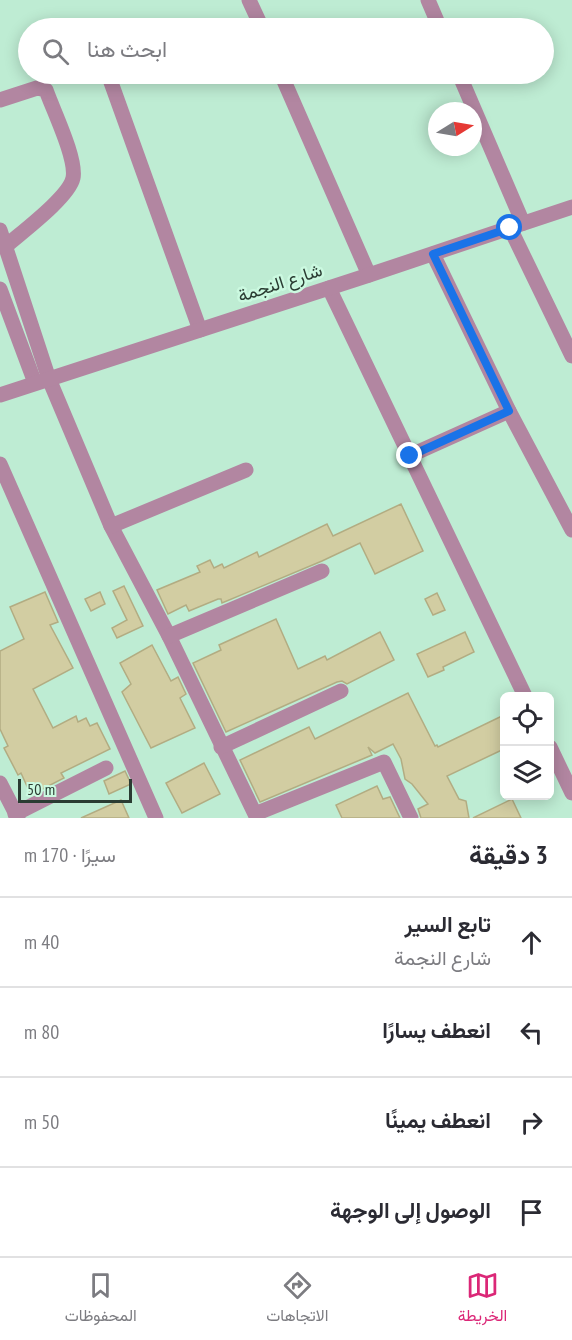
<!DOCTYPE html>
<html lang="ar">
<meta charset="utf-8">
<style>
body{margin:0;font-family:"PT Sans Narrow",Vazirmatn,sans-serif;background:#f2f2f3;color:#2b2b33;direction:rtl}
.controls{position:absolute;right:18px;bottom:18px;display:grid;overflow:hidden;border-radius:9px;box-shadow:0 3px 15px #0003}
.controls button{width:54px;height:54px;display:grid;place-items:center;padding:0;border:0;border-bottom:2px solid #e1e1e2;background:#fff;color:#2b2b33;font:30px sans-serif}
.compass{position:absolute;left:428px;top:102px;width:54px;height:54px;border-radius:50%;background:#fff;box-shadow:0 3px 15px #0003;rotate:79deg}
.scale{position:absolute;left:18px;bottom:15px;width:114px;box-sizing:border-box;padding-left:6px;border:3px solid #2a3c32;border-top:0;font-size:16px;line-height:21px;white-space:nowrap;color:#2a3c32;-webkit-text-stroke:4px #cbf9e0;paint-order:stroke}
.stop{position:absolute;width:18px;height:18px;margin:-14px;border:4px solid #1a73e8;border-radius:50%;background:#fff}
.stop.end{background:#1a73e8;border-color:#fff;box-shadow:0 2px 6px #0008}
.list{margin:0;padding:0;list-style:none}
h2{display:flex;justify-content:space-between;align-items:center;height:78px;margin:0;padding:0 24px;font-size:26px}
h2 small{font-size:20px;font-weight:400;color:#7c7c81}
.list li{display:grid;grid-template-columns:39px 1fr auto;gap:18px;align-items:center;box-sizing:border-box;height:90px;padding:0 24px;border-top:2px solid #e1e1e2}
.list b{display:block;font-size:22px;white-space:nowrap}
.list p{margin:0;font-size:20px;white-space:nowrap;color:#7c7c81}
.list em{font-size:20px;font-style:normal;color:#7c7c81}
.icon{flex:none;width:33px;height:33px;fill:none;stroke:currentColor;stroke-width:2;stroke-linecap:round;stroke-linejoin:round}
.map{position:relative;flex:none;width:572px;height:818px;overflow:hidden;direction:ltr}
.search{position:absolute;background:#fff;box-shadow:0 3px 15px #0003;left:18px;right:18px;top:18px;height:66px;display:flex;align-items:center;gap:15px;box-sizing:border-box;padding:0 21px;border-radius:33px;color:#7c7c81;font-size:22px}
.sheet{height:438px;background:#fff}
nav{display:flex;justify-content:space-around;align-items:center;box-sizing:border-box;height:84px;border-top:2px solid #e1e1e2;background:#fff;font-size:16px;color:#7c7c81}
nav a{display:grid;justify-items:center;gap:3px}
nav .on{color:#db2777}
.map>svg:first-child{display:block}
.building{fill:#d2cda2;stroke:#b2ac82;stroke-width:1.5}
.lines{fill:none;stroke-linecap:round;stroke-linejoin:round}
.minor{stroke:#b286a1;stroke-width:15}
.route{stroke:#1a73e8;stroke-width:8}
.labels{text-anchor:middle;stroke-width:5;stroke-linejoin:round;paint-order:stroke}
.street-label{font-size:18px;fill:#2a3c32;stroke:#cbf9e0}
</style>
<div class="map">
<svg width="572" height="818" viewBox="0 0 572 818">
<rect width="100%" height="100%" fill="#beecd3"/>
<!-- building -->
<g class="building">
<polygon points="401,504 423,551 375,574 360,543 322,561 222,603 221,599 218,599 189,611 186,605 168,614 157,590 200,572 197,566 210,560 214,568 222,564 224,568 257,552 259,557 327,524 333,536"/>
<polygon points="124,586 143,626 117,638 112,628 127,620 113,591"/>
<polygon points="45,592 58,622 50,625 73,668 33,689 53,728 76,716 78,722 86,718 90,726 97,723 110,749 61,773 64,778 31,795 21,773 18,775 4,748 8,746 0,729 0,651 24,639 10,607"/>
<polygon points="100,592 105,604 91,611 85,599"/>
<polygon points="437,593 445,610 433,615 425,599"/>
<polygon points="276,619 298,669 325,656 327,660 380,632 394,660 347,684 342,681 337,682 226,732 193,663 221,650 219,645"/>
<polygon points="465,632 474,652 443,667 444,670 428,677 417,654"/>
<polygon points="152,645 171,681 178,677 186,694 180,698 195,728 151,748 122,692 131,684 120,663"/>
<polygon points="408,693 435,746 437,745 438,747 504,715 504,749 447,776 459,799 466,801 469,818 421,818 418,809 428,804 412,784 405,779 401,759 393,744 375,753 368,747 372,755 260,802 240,760 309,727 315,739"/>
<polygon points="204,763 220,794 182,813 166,783"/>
<polygon points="125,771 131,784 109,794 104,781"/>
<polygon points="377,786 383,799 390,797 400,818 342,818 336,805"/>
<polygon points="512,799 521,818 473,818"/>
<polygon points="121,800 129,818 81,818"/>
</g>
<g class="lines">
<!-- minor -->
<g class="minor">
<polyline points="249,0 262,28"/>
<polyline points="428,0 440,28"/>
<polyline points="108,74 200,330"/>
<polyline points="281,74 369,275"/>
<polyline points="459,74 523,223"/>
<path d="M 0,100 L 37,88 L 46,90 C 53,110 77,159 73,178 C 69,197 22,232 6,246"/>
<polyline points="510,228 572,356"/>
<polyline points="0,230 49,379 111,526 169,636 255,814 384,762 411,818"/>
<polyline points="433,254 509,411 572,530"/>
<polyline points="329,288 525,696"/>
<polyline points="0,289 35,383"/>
<polyline points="0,395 369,275 572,207"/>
<polyline points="409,456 509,411"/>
<polyline points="0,464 156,818"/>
<polyline points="111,526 246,470"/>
<polyline points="169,636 322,571"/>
<polyline points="221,747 341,691"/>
<polyline points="550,747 572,793"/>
<polyline points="0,783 18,818"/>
<polyline points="15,814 106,768"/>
</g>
</g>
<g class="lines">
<!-- route -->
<polyline class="route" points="410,456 509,411 433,254 510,228"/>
</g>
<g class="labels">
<!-- street labels -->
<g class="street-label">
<text transform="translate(280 283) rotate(-18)" y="6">شارع النجمة</text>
</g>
</g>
</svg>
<div class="controls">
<button><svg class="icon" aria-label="locate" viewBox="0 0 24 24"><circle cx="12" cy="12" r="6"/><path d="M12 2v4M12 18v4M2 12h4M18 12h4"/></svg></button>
<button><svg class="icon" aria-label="layers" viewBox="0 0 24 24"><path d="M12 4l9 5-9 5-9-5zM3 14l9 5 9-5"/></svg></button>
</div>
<svg class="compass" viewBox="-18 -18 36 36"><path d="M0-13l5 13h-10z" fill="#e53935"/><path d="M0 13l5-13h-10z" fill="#7c7c81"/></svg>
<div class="scale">50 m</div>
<div class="stop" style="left:510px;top:228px"></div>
<div class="stop end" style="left:410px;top:456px"></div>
<div class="search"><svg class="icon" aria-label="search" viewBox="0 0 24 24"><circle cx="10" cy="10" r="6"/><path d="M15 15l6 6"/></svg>ابحث هنا</div>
</div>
<section class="sheet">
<h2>3 دقيقة<small>سيرًا · 170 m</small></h2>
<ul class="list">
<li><svg class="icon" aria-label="ahead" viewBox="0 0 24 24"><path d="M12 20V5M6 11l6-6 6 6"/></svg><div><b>تابع السير</b><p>شارع النجمة</p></div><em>40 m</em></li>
<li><svg class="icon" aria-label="left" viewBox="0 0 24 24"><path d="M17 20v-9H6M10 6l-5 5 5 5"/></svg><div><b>انعطف يسارًا</b></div><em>80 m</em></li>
<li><svg class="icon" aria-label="right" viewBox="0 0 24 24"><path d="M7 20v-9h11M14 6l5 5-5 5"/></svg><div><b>انعطف يمينًا</b></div><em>50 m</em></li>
<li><svg class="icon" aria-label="arrive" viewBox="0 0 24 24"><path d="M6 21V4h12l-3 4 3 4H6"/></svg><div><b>الوصول إلى الوجهة</b></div></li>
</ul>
</section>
<nav>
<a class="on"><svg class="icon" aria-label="map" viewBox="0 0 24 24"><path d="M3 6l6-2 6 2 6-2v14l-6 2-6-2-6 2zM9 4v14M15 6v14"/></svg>الخريطة</a>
<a><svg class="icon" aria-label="directions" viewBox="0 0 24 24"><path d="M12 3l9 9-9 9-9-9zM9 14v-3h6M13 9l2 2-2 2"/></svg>الاتجاهات</a>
<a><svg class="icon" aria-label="saved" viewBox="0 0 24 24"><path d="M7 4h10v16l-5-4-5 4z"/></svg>المحفوظات</a>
</nav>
